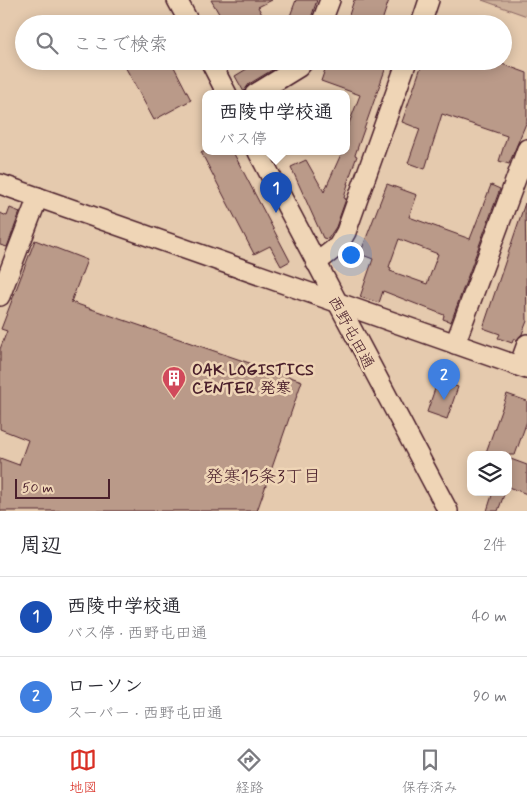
<!DOCTYPE html>
<html lang="ja">
<meta charset="utf-8">
<style>
body{margin:0;font-family:Mynerve,"Klee One",sans-serif;background:#f2f2f3;color:#2b2b33}
.controls{position:absolute;right:15px;bottom:15px;display:grid;overflow:hidden;border-radius:10px;box-shadow:0 2px 12px #0003}
.controls button{width:45px;height:45px;display:grid;place-items:center;padding:0;border:0;border-bottom:1px solid #e1e1e2;background:#fff;color:#2b2b33;font:25px sans-serif}
.scale{position:absolute;left:15px;bottom:12px;width:95px;box-sizing:border-box;padding-left:5px;border:2px solid #4a1f2b;border-top:0;font-size:14px;line-height:18px;white-space:nowrap;color:#4a1f2b;-webkit-text-stroke:4px #efd5b6;paint-order:stroke}
.you{position:absolute;left:350px;top:254px;width:18px;height:18px;margin:-12px;border:4px solid #fff;border-radius:50%;background:#1a73e8;box-shadow:0 0 0 8px #1a73e833}
.badge{display:grid;place-items:center;width:32px;height:32px;border-radius:50%;background:#d93025;color:#fff;font-size:16px;font-weight:700}
.pin{position:absolute;translate:-50% -41px;filter:drop-shadow(0 1px 2px #0008)}
.pin::after{content:'';position:absolute;top:26px;width:18px;height:15px;background:inherit;clip-path:polygon(0 0,100% 0,50% 100%)}
.popup{position:absolute;left:202px;top:90px;width:148px;height:65px;box-sizing:border-box;display:grid;place-content:center;border-radius:10px;background:#fff;filter:drop-shadow(0 1px 4px #0005);font-size:16px;white-space:nowrap;color:#7c7c81}
.popup b{font-size:19px;color:#2b2b33}
.popup::after{content:'';position:absolute;left:50%;top:100%;margin-left:-10px;border:10px solid transparent;border-top-color:#fff}
.list{margin:0;padding:0;list-style:none}
h2{display:flex;justify-content:space-between;align-items:center;height:65px;margin:0;padding:0 20px;font-size:21px}
h2 small{font-size:16px;font-weight:400;color:#7c7c81}
.list li{display:grid;grid-template-columns:32px 1fr auto;gap:15px;align-items:center;box-sizing:border-box;height:80px;padding:0 20px;border-top:1px solid #e1e1e2}
.list b{display:block;font-size:19px;white-space:nowrap}
.list p{margin:0;font-size:16px;white-space:nowrap;color:#7c7c81}
.list em{font-size:16px;font-style:normal;color:#7c7c81}
.icon{flex:none;width:28px;height:28px;fill:none;stroke:currentColor;stroke-width:2;stroke-linecap:round;stroke-linejoin:round}
.map{position:relative;flex:none;width:527px;height:511px;overflow:hidden}
.search{position:absolute;background:#fff;box-shadow:0 2px 12px #0003;left:15px;right:15px;top:15px;height:55px;display:flex;align-items:center;gap:12px;box-sizing:border-box;padding:0 18px;border-radius:28px;color:#7c7c81;font-size:19px}
.sheet{height:225px;background:#fff}
nav{display:flex;justify-content:space-around;align-items:center;box-sizing:border-box;height:70px;border-top:1px solid #e1e1e2;background:#fff;font-size:14px;color:#7c7c81}
nav a{display:grid;justify-items:center;gap:2px}
nav .on{color:#d93025}
.map>svg:first-child{display:block}
.green{fill:#cbae98;stroke:#8a6662}
.building{fill:#ba9a89;stroke:#4a1f2b;fill-rule:evenodd}
.lines{fill:none;stroke-linecap:round;stroke-linejoin:round}
.minor-casing{stroke:#4a1f2b;stroke-width:22}
.minor{stroke:#efd5b6;stroke-width:19}
.labels{text-anchor:middle;stroke-width:5;stroke-linejoin:round;paint-order:stroke}
.street-label{font-size:16px;fill:#4a1f2b;stroke:#efd5b6}
.poi-label{font-size:16px;font-weight:bold;fill:#4a1f2b;stroke:#efd5b6;text-anchor:start}
.neighbourhood-label{font-size:18px;fill:#4a1f2b;stroke:#efd5b6}
</style>
<div class="map">
<svg width="527" height="511" viewBox="0 0 527 511">
<rect width="100%" height="100%" fill="#e5caae"/>
<filter id="ink" filterUnits="userSpaceOnUse"><feTurbulence type="fractalNoise" baseFrequency=".02" numOctaves="2"/><feDisplacementMap in="SourceGraphic" scale="10" xChannelSelector="R" yChannelSelector="G"/><feConvolveMatrix kernelMatrix="1 2 1 2 8 2 1 2 1" color-interpolation-filters="sRGB"/></filter>
<g filter="url(#ink)">
<!-- green -->
<polygon class="green" points="482,0 527,0 527,16"/>
<!-- building -->
<g class="building">
<polygon points="211,0 272,0 258,7 267,24 225,24"/>
<polygon points="296,0 317,0 309,24 287,24"/>
<polygon points="354,0 389,0 381,24 346,24"/>
<polygon points="122,61 171,61 191,100 154,120"/>
<polygon points="260,61 287,61 249,84 244,92 235,76"/>
<polygon points="328,61 369,61 386,67 355,155 357,156 347,184 348,184 344,198 346,199 336,227 328,239 323,238 291,167 306,160 324,192 342,152 346,152 346,125 348,126 360,95 321,81"/>
<polygon points="423,61 494,61 527,73 527,121 509,164 499,161 507,136 442,114 425,169 408,163 420,129 402,122"/>
<polygon points="201,152 233,152 290,261 281,266 270,246 254,254"/>
<path d="M 387,184 L 417,195 L 409,217 L 470,239 L 491,185 L 500,189 L 451,322 L 443,319 L 444,315 L 383,291 L 379,303 L 360,297 L 373,259 L 360,254 ZM 399,239 L 438,254 L 427,284 L 390,271 L 391,268 L 389,267 Z"/>
<polygon points="525,203 527,321 522,334 517,340 514,338 512,343 498,338 500,334 483,328"/>
<polygon points="10,208 20,212 7,247 0,245 0,213 7,216"/>
<polygon points="35,240 87,260 71,302 302,381 257,511 0,511 0,458 19,465 28,440 0,429 0,349 7,331 1,329"/>
<polygon points="438,380 458,387 447,419 427,412"/>
<polygon points="507,394 527,401 527,421 515,455 485,455"/>
<polygon points="508,458 527,465 527,494 508,487"/>
<polygon points="493,492 505,492 498,511 487,511"/>
</g>
<g class="lines">
<!-- minor casing -->
<g class="minor-casing">
<g id="minor">
<polyline points="177,0 190,24"/>
<polyline points="321,24 330,0"/>
<polyline points="421,24 429,0"/>
<polyline points="210,61 227,94"/>
<polyline points="255,94 299,67 304,61"/>
<polyline points="258,152 448,511"/>
<polyline points="0,184 527,369"/>
<polyline points="316,263 338,246 346,232 407,61"/>
<polyline points="0,296 38,197"/>
<polyline points="455,344 527,149"/>
<polyline points="519,366 527,344"/>
</g>
</g>
<!-- minor -->
<use href="#minor" class="minor"/>
</g>
</g>
<!-- icons -->
<defs>
<g id="building-pin" transform="scale(1.25)"><path d="M0 17L-7.5 6A9.5 9.5 0 1 1 7.5 6Z" fill="#d1495b" stroke="#efd5b6"/><path d="M-4-6H4V6H1V3H-1V6H-4ZM-2.5-4.3h1.7v1.8h-1.7ZM.8-4.3h1.7v1.8H.8ZM-2.5-1h1.7V.8h-1.7ZM.8-1h1.7V.8H.8Z" fill="#fff"/></g>
</defs>
<g fill-rule="evenodd">
<use href="#building-pin" x="174" y="378"/>
</g>
<g class="labels">
<!-- street labels -->
<g class="street-label">
<text transform="translate(352 332) rotate(62)" y="6">西野屯田通</text>
</g>
<!-- poi labels -->
<g class="poi-label">
<text x="192" y="375">OAK LOGISTICS<tspan x="192" dy="18">CENTER 発寒</tspan></text>
</g>
<!-- neighbourhood labels -->
<g class="neighbourhood-label">
<text x="263" y="482">発寒15条3丁目</text>
</g>
</g>
</svg>
<div class="controls">
<button><svg class="icon" aria-label="layers" viewBox="0 0 24 24"><path d="M12 4l9 5-9 5-9-5zM3 14l9 5 9-5"/></svg></button>
</div>
<div class="scale">50 m</div>
<div class="you"></div>
<div class="pin badge" style="left:276px;top:213px;background:#1a4fb4">1</div>
<div class="popup"><b>西陵中学校通</b>バス停</div>
<div class="pin badge" style="left:444px;top:400px;background:#3f7fe0">2</div>
<div class="search"><svg class="icon" aria-label="search" viewBox="0 0 24 24"><circle cx="10" cy="10" r="6"/><path d="M15 15l6 6"/></svg>ここで検索</div>
</div>
<section class="sheet">
<h2>周辺<small>2件</small></h2>
<ul class="list">
<li><span class="badge" style="background:#1a4fb4">1</span><div><b>西陵中学校通</b><p>バス停 · 西野屯田通</p></div><em>40 m</em></li>
<li><span class="badge" style="background:#3f7fe0">2</span><div><b>ローソン</b><p>スーパー · 西野屯田通</p></div><em>90 m</em></li>
</ul>
</section>
<nav>
<a class="on"><svg class="icon" aria-label="map" viewBox="0 0 24 24"><path d="M3 6l6-2 6 2 6-2v14l-6 2-6-2-6 2zM9 4v14M15 6v14"/></svg>地図</a>
<a><svg class="icon" aria-label="directions" viewBox="0 0 24 24"><path d="M12 3l9 9-9 9-9-9zM9 14v-3h6M13 9l2 2-2 2"/></svg>経路</a>
<a><svg class="icon" aria-label="saved" viewBox="0 0 24 24"><path d="M7 4h10v16l-5-4-5 4z"/></svg>保存済み</a>
</nav>
